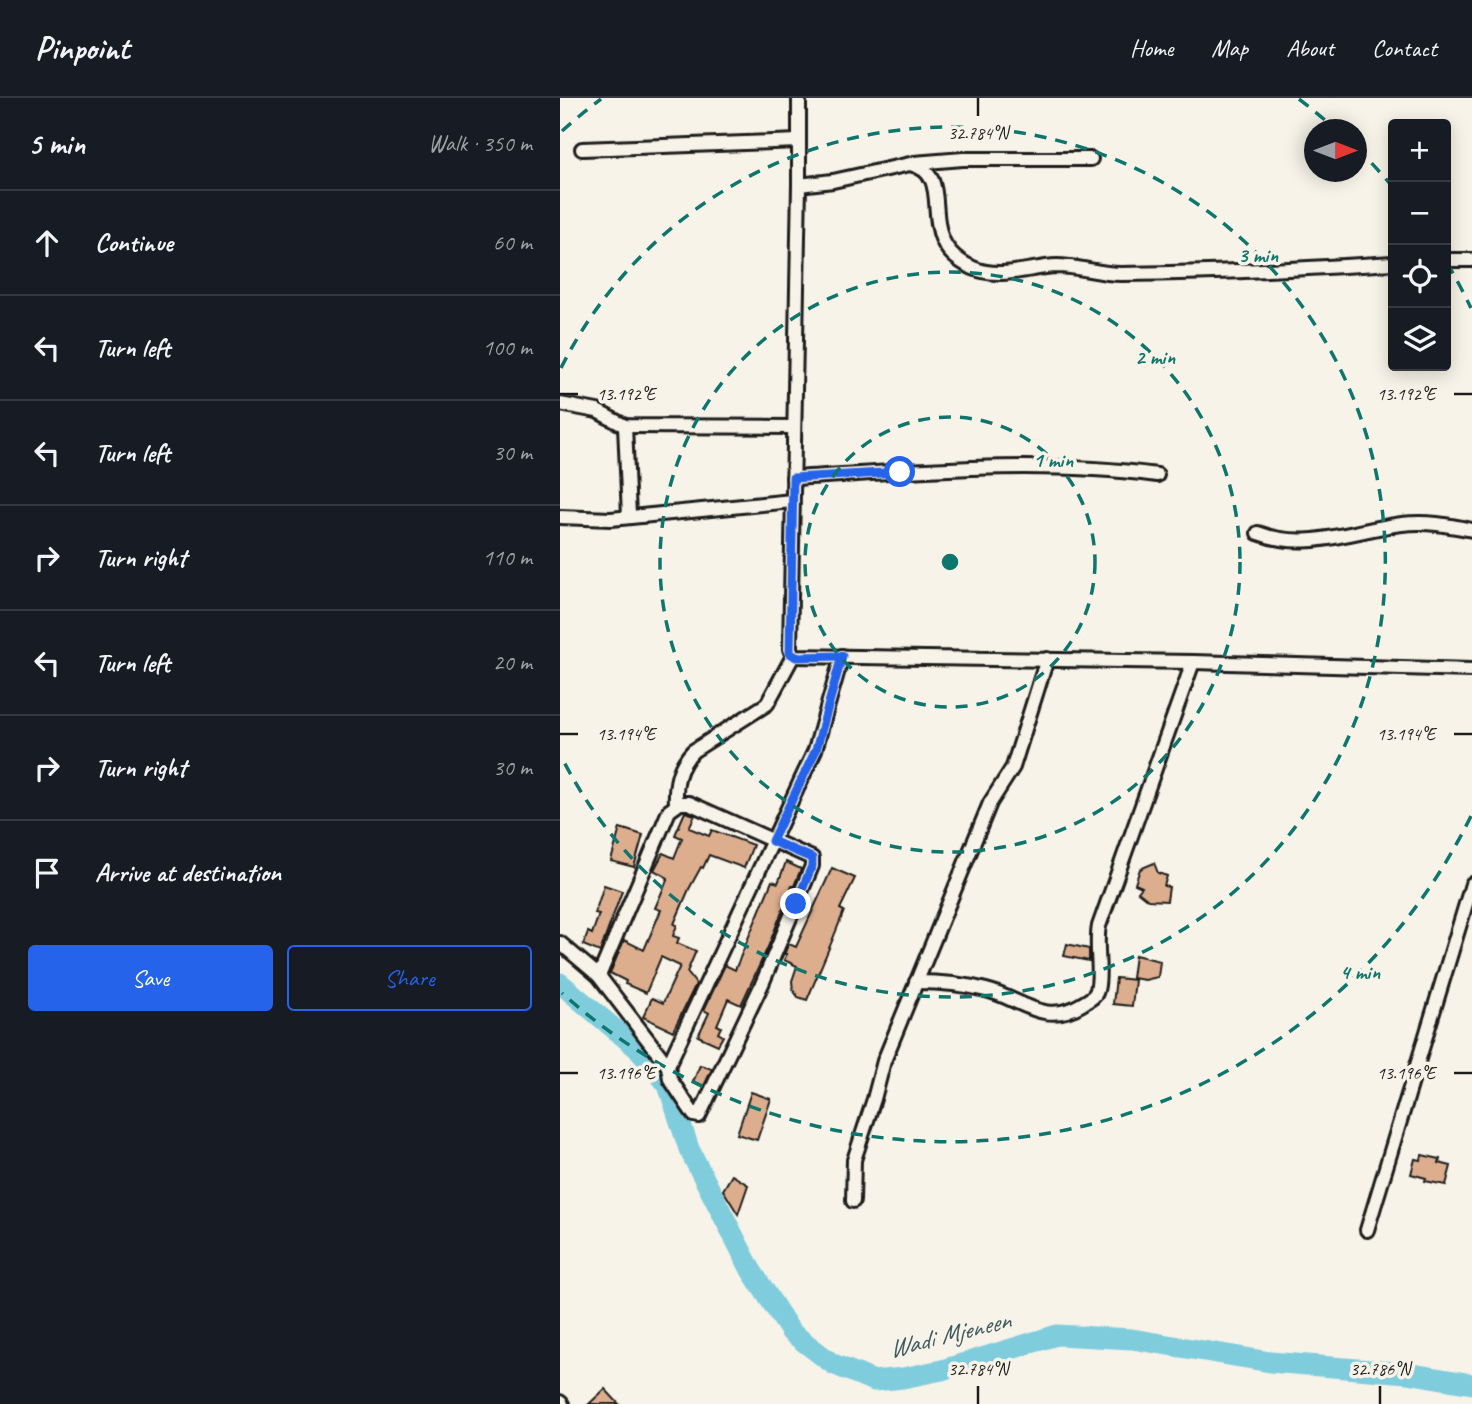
<!DOCTYPE html>
<meta charset="utf-8">
<style>
body{margin:0;font-family:Caveat,sans-serif;background:#242831;color:#f1f3f6}
.controls{position:absolute;right:21px;top:21px;display:grid;overflow:hidden;border-radius:7px;box-shadow:0 4px 18px #0003}
.controls button{width:63px;height:63px;display:grid;place-items:center;padding:0;border:0;border-bottom:2px solid #363941;background:#171b24;color:#f1f3f6;font:35px sans-serif}
.compass{position:absolute;left:744px;top:21px;width:63px;height:63px;border-radius:50%;background:#171b24;box-shadow:0 4px 18px #0003;rotate:90deg}
.stop{position:absolute;width:21px;height:21px;margin:-16px;border:5px solid #2563eb;border-radius:50%;background:#fff}
.stop.end{background:#2563eb;border-color:#fff;box-shadow:0 2px 7px #0008}
.list{margin:0;padding:0;list-style:none}
h2{display:flex;justify-content:space-between;align-items:center;height:91px;margin:0;padding:0 28px;font-size:30px}
h2 small{font-size:23px;font-weight:400;color:#9ea1a6}
.list li{display:grid;grid-template-columns:46px 1fr auto;gap:21px;align-items:center;box-sizing:border-box;height:105px;padding:0 28px;border-top:2px solid #363941}
.list b{display:block;font-size:26px;white-space:nowrap}
.list em{font-size:23px;font-style:normal;color:#9ea1a6}
.actions{display:flex;gap:14px;padding:21px 28px}
.actions a{flex:1;padding:16px 0;border:2px solid #2563eb;border-radius:7px;text-align:center;font-size:24px;color:#2563eb}
.actions .main{background:#2563eb;color:#fff}
.icon{flex:none;width:38px;height:38px;fill:none;stroke:currentColor;stroke-width:2;stroke-linecap:round;stroke-linejoin:round}
.map{position:relative;flex:none;width:912px;height:1306px;overflow:hidden}
header{display:flex;align-items:center;gap:42px;box-sizing:border-box;height:98px;padding:0 35px;background:#171b24;border-bottom:2px solid #363941}
header strong{font-size:33px}
nav{display:flex;gap:38px;margin-inline-start:auto;font-size:24px}
main{display:flex}
aside{flex:1;background:#171b24}
.map>svg:first-child{display:block}
.lines{fill:none;stroke-linecap:round;stroke-linejoin:round}
.river{stroke:#7fccdd;stroke-width:21}
.building{fill:#ddae8e;stroke:#1c1c1c;stroke-width:2}
.minor-casing{stroke:#1c1c1c;stroke-width:18}
.minor{stroke:#f7f3e8;stroke-width:12}
.route{stroke:#2563eb;stroke-width:9}
.ticks{fill:none;stroke:#1c1c1c;stroke-width:2.5}
.ring{fill:none;stroke:#0f766e;stroke-width:3.5;stroke-dasharray:12 9}
.labels{text-anchor:middle;stroke-width:7;stroke-linejoin:round;paint-order:stroke}
.water-label{font-size:26px;font-style:italic;fill:#3f5a60;stroke:#f7f3e8}
.ticks-label{font-size:18px;text-anchor:middle;fill:#1c1c1c;stroke:#f7f3e8;stroke-width:7;stroke-linejoin:round;paint-order:stroke}
.centre{fill:#0f766e;stroke:#f7f3e8;stroke-width:3.5}
.ring-label{font-size:21px;text-anchor:middle;font-weight:bold;fill:#0f766e;stroke:#f7f3e8;stroke-width:7;stroke-linejoin:round;paint-order:stroke}
</style>
<header>
<strong>Pinpoint</strong>
<nav><a>Home</a><a>Map</a><a>About</a><a>Contact</a></nav>
</header>
<main>
<aside>
<h2>5 min<small>Walk · 350 m</small></h2>
<ul class="list">
<li><svg class="icon" aria-label="ahead" viewBox="0 0 24 24"><path d="M12 20V5M6 11l6-6 6 6"/></svg><div><b>Continue</b></div><em>60 m</em></li>
<li><svg class="icon" aria-label="left" viewBox="0 0 24 24"><path d="M17 20v-9H6M10 6l-5 5 5 5"/></svg><div><b>Turn left</b></div><em>100 m</em></li>
<li><svg class="icon" aria-label="left" viewBox="0 0 24 24"><path d="M17 20v-9H6M10 6l-5 5 5 5"/></svg><div><b>Turn left</b></div><em>30 m</em></li>
<li><svg class="icon" aria-label="right" viewBox="0 0 24 24"><path d="M7 20v-9h11M14 6l5 5-5 5"/></svg><div><b>Turn right</b></div><em>110 m</em></li>
<li><svg class="icon" aria-label="left" viewBox="0 0 24 24"><path d="M17 20v-9H6M10 6l-5 5 5 5"/></svg><div><b>Turn left</b></div><em>20 m</em></li>
<li><svg class="icon" aria-label="right" viewBox="0 0 24 24"><path d="M7 20v-9h11M14 6l5 5-5 5"/></svg><div><b>Turn right</b></div><em>30 m</em></li>
<li><svg class="icon" aria-label="arrive" viewBox="0 0 24 24"><path d="M6 21V4h12l-3 4 3 4H6"/></svg><div><b>Arrive at destination</b></div></li>
</ul>
<div class="actions"><a class="main">Save</a><a>Share</a></div>
</aside>
<div class="map">
<svg width="912" height="1306" viewBox="0 0 912 1306">
<rect width="100%" height="100%" fill="#f7f3e8"/>
<filter id="ink" filterUnits="userSpaceOnUse"><feTurbulence type="fractalNoise" baseFrequency=".0143" numOctaves="2"/><feDisplacementMap in="SourceGraphic" scale="14" xChannelSelector="R" yChannelSelector="G"/><feConvolveMatrix kernelMatrix="1 2 1 2 8 2 1 2 1" color-interpolation-filters="sRGB"/></filter>
<g filter="url(#ink)">
<g class="lines">
<!-- river -->
<polyline class="river" points="0,885 77,950 108,987 129,1051 191,1172 231,1234 273,1266 314,1283 343,1280 382,1272 497,1237 572,1241 710,1264 847,1275 912,1286"/>
</g>
<!-- building -->
<g class="building">
<polygon points="125,714 135,717 129,730 149,738 152,732 193,747 184,770 149,757 143,770 141,769 129,791 114,826 117,827 113,838 119,840 117,845 136,853 127,874 136,886 113,933 83,919 92,900 103,905 120,868 101,859 86,895 65,886 66,883 50,875 64,842 84,852 101,812 95,810 108,780 94,772 103,755 114,760 122,740 115,737"/>
<polygon points="60,730 83,737 74,769 51,763"/>
<polygon points="226,764 241,771 234,788 232,788 208,849 181,907 168,901 157,927 161,929 158,935 163,938 158,947 138,938 149,915 144,912 165,867 175,872 212,783 218,785"/>
<polygon points="594,765 598,775 607,778 604,788 609,789 607,803 588,802 578,794 582,789 575,786 580,771"/>
<polygon points="272,770 295,780 280,811 284,813 272,843 247,902 238,899 233,892 232,883 237,868 224,862 227,856 224,856 229,846 236,849"/>
<polygon points="44,787 62,793 40,854 23,847 28,834 32,836 39,816 35,815"/>
<polygon points="507,846 529,851 529,863 504,858"/>
<polygon points="575,857 600,863 598,879 585,882 572,880"/>
<polygon points="556,880 575,882 572,908 553,906"/>
<polygon points="140,967 152,971 144,988 133,984"/>
<polygon points="191,994 211,1001 197,1042 177,1036"/>
<polygon points="862,1057 880,1061 879,1065 891,1068 886,1087 865,1083 866,1080 851,1076 855,1061 861,1062"/>
<polygon points="172,1077 188,1087 178,1116 163,1092"/>
<polygon points="45,1291 59,1306 29,1306"/>
</g>
<g class="lines">
<!-- minor casing -->
<g class="minor-casing">
<g id="minor">
<polyline points="239,0 239,87 230,551 233,558 633,564 912,572"/>
<polyline points="22,51 239,43"/>
<polyline points="354,65 403,61 531,61"/>
<path d="M 239,87 L 273,83 L 350,66 C 401,78 349,142 413,170 C 441,182 469,169 497,168 C 518,168 539,176 561,176 C 651,175 743,171 833,165"/>
<polyline points="886,162 912,162"/>
<polyline points="0,306 37,313 65,328 234,329"/>
<polyline points="65,328 69,418"/>
<path d="M 233,380 C 353,373 476,361 597,377"/>
<polyline points="0,419 51,421 232,403"/>
<path d="M 698,435 C 747,454 792,432 842,426 C 866,423 888,427 912,432"/>
<path d="M 116,707 C 115,686 118,669 133,653 L 207,606 L 233,558"/>
<polyline points="0,845 39,878 108,968 255,652 282,558"/>
<polyline points="39,878 109,713 120,705 129,705 252,760 252,768 202,886 139,1018 134,1017 110,981 108,968"/>
<path d="M 356,884 C 379,884 403,886 426,892 C 462,901 484,929 522,906 C 528,902 535,900 537,892 C 542,875 535,848 539,828 L 633,564"/>
<polyline points="293,1103 294,1062 314,1001 324,963 430,705 453,669 487,561"/>
<polyline points="807,1132 912,786"/>
<polyline points="0,1304 2,1306"/>
</g>
</g>
<!-- minor -->
<use href="#minor" class="minor"/>
</g>
</g>
<g class="lines" filter="url(#ink)">
<!-- route -->
<polyline class="route" points="236,806 252,768 252,760 212,743 256,652 282,558 236,559 230,555 233,380 340,374"/>
</g>
<!-- ticks -->
<path class="ticks" d="M 418,0 L 418,18M 0,296 L 18,296M 894,296 L 912,296M 0,636 L 18,636M 894,636 L 912,636M 0,975 L 18,975M 894,975 L 912,975M 418,1288 L 418,1306M 820,1288 L 820,1306"/>
<!-- distance rings -->
<g class="ring">
<circle cx="390" cy="464" r="145"/>
<circle cx="390" cy="464" r="290"/>
<path d="M1 270A435 435 0 1 1 1 658"/>
<path d="M911 718A580 580 0 0 1 2 895M2 33A580 580 0 0 1 41 1M739 1A580 580 0 0 1 774 30M797 50A580 580 0 0 1 831 87M887 165A580 580 0 0 1 911 210"/>
</g>
<g class="labels">
<!-- water labels -->
<g class="water-label">
<text transform="translate(389 1236) rotate(-14)" y="9">Wadi Mjeneen</text>
</g>
</g>
<g class="ticks-label">
<text x="418" y="41">32.784°N</text>
<text x="846" y="302">13.192°E</text>
<text x="66" y="302">13.192°E</text>
<text x="846" y="642">13.194°E</text>
<text x="66" y="642">13.194°E</text>
<text x="846" y="981">13.196°E</text>
<text x="66" y="981">13.196°E</text>
<text x="418" y="1277">32.784°N</text>
<text x="820" y="1277">32.786°N</text>
</g>
<circle cx="390" cy="464" r="10" class="centre"/>
<g class="ring-label">
<text x="698" y="164">3 min</text>
<text x="595" y="266">2 min</text>
<text x="493" y="369">1 min</text>
<text x="800" y="881">4 min</text>
</g>
</svg>
<div class="controls">
<button>+</button>
<button>−</button>
<button><svg class="icon" aria-label="locate" viewBox="0 0 24 24"><circle cx="12" cy="12" r="6"/><path d="M12 2v4M12 18v4M2 12h4M18 12h4"/></svg></button>
<button><svg class="icon" aria-label="layers" viewBox="0 0 24 24"><path d="M12 4l9 5-9 5-9-5zM3 14l9 5 9-5"/></svg></button>
</div>
<svg class="compass" viewBox="-18 -18 36 36"><path d="M0-13l5 13h-10z" fill="#e53935"/><path d="M0 13l5-13h-10z" fill="#9ea1a6"/></svg>
<div class="stop" style="left:340px;top:374px"></div>
<div class="stop end" style="left:236px;top:806px"></div>
</div>
</main>
